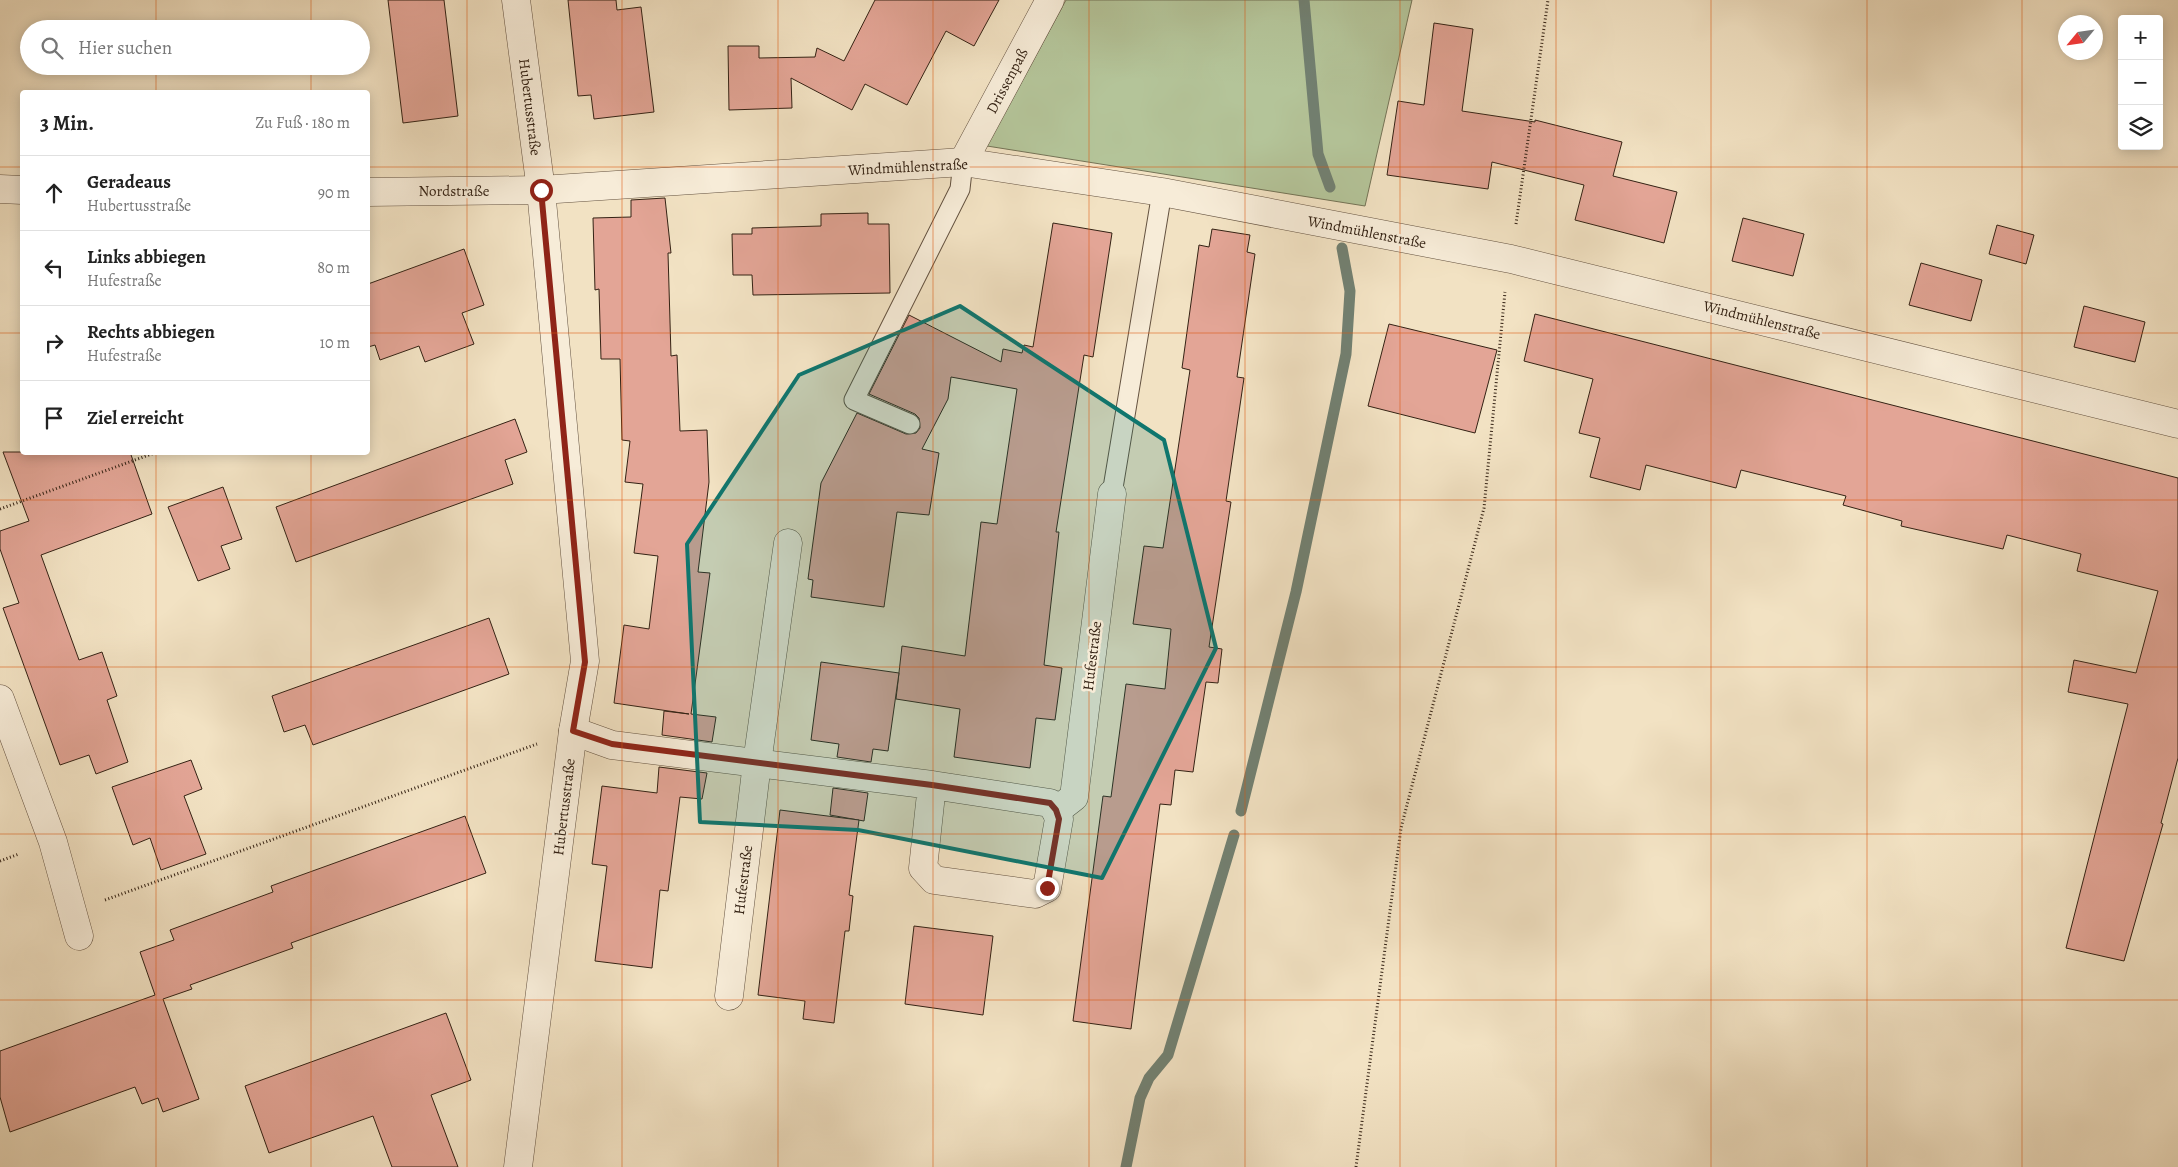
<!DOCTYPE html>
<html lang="de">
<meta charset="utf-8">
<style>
body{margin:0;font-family:Alegreya,serif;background:#f6f6f6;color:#222}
.controls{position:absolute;right:15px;top:15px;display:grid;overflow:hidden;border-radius:5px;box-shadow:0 2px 12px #0003}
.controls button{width:45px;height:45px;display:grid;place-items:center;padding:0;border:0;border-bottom:1px solid #e0e0e0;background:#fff;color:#222;font:25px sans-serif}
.compass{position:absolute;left:2058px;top:15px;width:45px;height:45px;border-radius:50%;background:#fff;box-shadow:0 2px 12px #0003;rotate:241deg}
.stop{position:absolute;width:15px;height:15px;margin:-11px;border:4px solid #8f2418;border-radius:50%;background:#fff}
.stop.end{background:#8f2418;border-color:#fff;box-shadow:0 1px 5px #0008}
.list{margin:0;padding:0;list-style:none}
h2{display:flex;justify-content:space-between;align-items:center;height:65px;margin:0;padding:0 20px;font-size:21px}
h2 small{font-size:16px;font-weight:400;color:#767676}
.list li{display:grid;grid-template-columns:32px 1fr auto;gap:15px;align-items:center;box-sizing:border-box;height:75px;padding:0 20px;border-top:1px solid #e0e0e0}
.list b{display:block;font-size:19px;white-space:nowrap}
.list p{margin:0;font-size:16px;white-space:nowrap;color:#767676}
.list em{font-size:16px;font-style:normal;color:#767676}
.icon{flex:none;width:28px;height:28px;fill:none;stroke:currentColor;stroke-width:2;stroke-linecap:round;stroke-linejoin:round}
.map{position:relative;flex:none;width:2178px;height:1167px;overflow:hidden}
.search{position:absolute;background:#fff;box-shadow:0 2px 12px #0003;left:20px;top:20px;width:350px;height:55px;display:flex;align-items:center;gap:12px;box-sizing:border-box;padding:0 18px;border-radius:28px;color:#767676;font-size:19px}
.panel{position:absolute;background:#fff;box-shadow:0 2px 12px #0003;left:20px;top:90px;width:350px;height:365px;border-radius:5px}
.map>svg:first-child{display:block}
.green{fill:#b4c499;stroke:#747356}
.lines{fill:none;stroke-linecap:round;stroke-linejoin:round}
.stream{stroke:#728071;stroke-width:11}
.building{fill:#e3a596;stroke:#342214}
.service-casing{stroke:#645240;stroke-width:21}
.minor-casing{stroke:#645240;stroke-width:29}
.path{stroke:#342214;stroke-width:3;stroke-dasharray:1 2.5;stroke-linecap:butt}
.service{stroke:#f7ecd8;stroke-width:19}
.minor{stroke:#f7ecd8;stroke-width:28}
.route{stroke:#8f2418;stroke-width:6}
.marked{fill:#0f766e;fill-opacity:0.2;stroke:#0f766e;stroke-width:4;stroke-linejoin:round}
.grid{fill:none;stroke:#df560c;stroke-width:1;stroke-opacity:0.55}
.labels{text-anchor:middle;stroke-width:5;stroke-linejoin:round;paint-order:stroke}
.street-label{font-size:15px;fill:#342214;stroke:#f7ecd8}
</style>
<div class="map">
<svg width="2178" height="1167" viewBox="0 0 2178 1167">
<rect width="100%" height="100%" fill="#f2e2c3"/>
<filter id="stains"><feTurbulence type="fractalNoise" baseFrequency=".004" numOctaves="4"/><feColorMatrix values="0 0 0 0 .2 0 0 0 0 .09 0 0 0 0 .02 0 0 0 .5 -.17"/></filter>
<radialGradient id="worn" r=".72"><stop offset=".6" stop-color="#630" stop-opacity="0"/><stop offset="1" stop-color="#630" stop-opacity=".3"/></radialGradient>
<!-- green -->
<polygon class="green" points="1066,0 1412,0 1365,206 987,146"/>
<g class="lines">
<!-- stream -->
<g class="stream">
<polyline points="1304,0 1318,154 1330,187"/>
<polyline points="1241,811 1296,592 1346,354 1350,291 1342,248"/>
<polyline points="1126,1167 1140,1098 1149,1078 1168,1055 1234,835"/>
</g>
</g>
<!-- building -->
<g class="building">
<polygon points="388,0 444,0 458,116 403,123"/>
<polygon points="568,0 616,0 617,10 641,7 654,112 594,119 591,95 578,96"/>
<polygon points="875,0 999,0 974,46 946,31 907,105 865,84 852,110 791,78 792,108 729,110 728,46 759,46 759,58 815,57 817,48 844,61"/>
<polygon points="1434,23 1473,29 1462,111 1535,122 1535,120 1622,142 1613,176 1677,192 1664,243 1575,220 1584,185 1492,162 1488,189 1387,175 1398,101 1424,105"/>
<polygon points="665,198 671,253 668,253 671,356 677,355 680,431 707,430 709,482 698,572 710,573 691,714 716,717 712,742 662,735 664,711 689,714 614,703 624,625 649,629 658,556 634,553 643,484 625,482 630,441 622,440 620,359 601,359 599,289 595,290 593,218 631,217 631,200"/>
<polygon points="868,213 868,224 889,224 890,293 753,295 752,275 733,275 732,234 752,234 752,228 821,226 821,214"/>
<polygon points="1743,218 1804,234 1793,276 1732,261"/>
<polygon points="1053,223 1112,233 1093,357 1084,355 1056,532 1059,532 1044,665 1062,668 1055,720 1036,718 1030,768 954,757 960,709 896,699 902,646 965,656 981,522 997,524 1017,389 951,377 948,399 922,449 939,453 929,515 897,512 884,607 811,597 813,580 808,579 821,483 857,413 906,434 916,433 920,428 919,418 915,414 869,394 909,315 1001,362 1003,349 1022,353 1024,345 1033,347"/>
<polygon points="1997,225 2034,235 2026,264 1989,254"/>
<polygon points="1212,229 1250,235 1247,252 1255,254 1237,377 1244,378 1226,501 1231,502 1209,647 1222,649 1218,683 1206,682 1193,772 1175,770 1171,805 1160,804 1131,1029 1073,1021 1103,796 1111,797 1126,684 1165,689 1171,629 1133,624 1144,546 1163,548 1190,370 1182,368 1199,245 1209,247"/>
<polygon points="464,249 484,305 462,313 474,344 425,362 419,346 380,360 375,345 368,347 368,284"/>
<polygon points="1921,263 1982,280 1971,321 1909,305"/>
<polygon points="2084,306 2145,322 2135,362 2074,347"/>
<polygon points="1535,314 2178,478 2178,758 2161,823 2163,824 2124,961 2066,948 2128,704 2068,692 2074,660 2136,673 2158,591 2077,571 2081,554 2007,535 2003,549 1901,526 1902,521 1843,505 1846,496 1741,470 1736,488 1646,465 1640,490 1590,477 1600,438 1579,433 1593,379 1524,361"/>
<polygon points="1389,324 1497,350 1475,433 1368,406"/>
<polygon points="515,419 527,452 505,460 513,484 296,562 276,507"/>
<polygon points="3,452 130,452 152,514 41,555 79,660 102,652 117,696 107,700 128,762 96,774 89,755 60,765 3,608 19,603 0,549 0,531 29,521"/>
<polygon points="223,487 242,539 221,546 230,569 198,581 168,507"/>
<polygon points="489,618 509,674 313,745 305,725 284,732 272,696"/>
<polygon points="821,662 899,673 888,751 873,749 871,762 837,757 839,744 811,740"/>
<polygon points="191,760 202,789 184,796 206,854 161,870 150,838 133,845 112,787"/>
<polygon points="659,767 707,773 702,799 680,797 668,891 660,890 652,968 595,961 607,866 592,864 602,786 657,793"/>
<polygon points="833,788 868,793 864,821 830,815"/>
<polygon points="780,810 859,820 849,895 853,896 849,931 845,931 834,1023 803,1019 805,1001 758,995"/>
<polygon points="465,816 486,873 291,943 293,948 190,985 192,989 163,999 199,1099 163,1112 158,1098 142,1104 135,1087 10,1132 0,1097 0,1051 155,995 140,952 174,940 170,930 273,892 271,886"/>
<polygon points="914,926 993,936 983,1015 905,1004"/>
<polygon points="446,1013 471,1080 431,1095 458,1167 392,1167 373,1116 269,1153 245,1086"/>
</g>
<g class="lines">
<!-- service casing -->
<g class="service-casing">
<g id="service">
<polyline points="910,424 854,400 960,189 963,162"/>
<polyline points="1112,494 1162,192"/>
</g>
</g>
<!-- minor casing -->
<g class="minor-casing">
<g id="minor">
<polyline points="516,0 541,190 585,661 573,731 518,1167"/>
<polyline points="963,162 1050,0"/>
<polyline points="0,189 22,190"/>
<polyline points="368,192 541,190 963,162 1162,192 1511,259 2178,424"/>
<polyline points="0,699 53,842 79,936"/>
<polyline points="573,731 612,745 932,785 1050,803 1056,811 1059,819 1047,888 1035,894 934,880 923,868 932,785"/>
<polyline points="1056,811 1074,797 1112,494"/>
<polyline points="729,996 757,763 788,543"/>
</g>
</g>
<!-- path -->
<g class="path">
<polyline points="1516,224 1548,0"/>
<polyline points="0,509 157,452"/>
<polyline points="0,861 19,854"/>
<polyline points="105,900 537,744"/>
<polyline points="1356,1167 1401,828 1484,508 1505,292"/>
</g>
<!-- service -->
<use href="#service" class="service"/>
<!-- minor -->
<use href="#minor" class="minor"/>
</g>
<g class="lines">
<!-- route -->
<polyline class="route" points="541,190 585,662 573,731 612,744 932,785 1050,803 1056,810 1059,819 1047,888"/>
</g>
<!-- marked area -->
<path class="marked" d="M 960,306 L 1164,440 L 1216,648 L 1102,878 L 858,830 L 700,822 L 687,544 L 799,375 Z"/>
<!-- grid -->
<path class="grid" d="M 156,0 L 156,29M 311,0 L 311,29M 467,0 L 467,1167M 622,0 L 622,1167M 778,0 L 778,1167M 933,0 L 933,1167M 1089,0 L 1089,1167M 1245,0 L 1245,1167M 1400,0 L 1400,1167M 1556,0 L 1556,1167M 1711,0 L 1711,1167M 1867,0 L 1867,1167M 2022,0 L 2022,1167M 156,66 L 156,92M 311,66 L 311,92M 0,167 L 22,167M 368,167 L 2178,167M 0,333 L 22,333M 368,333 L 2178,333M 156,452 L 156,1167M 311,452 L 311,1167M 0,500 L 2178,500M 0,667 L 2178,667M 0,834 L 2178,834M 0,1000 L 2178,1000"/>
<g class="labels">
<!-- street labels -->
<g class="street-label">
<text transform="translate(1007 81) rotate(-62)" y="5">Drissenpaß</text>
<text transform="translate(530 107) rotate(83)" y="5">Hubertusstraße</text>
<text transform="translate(908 167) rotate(-3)" y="5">Windmühlenstraße</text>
<text x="454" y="196">Nordstraße</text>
<text transform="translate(1367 232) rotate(11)" y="5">Windmühlenstraße</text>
<text transform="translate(1762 320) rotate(14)" y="5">Windmühlenstraße</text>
<text transform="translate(1092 656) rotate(-83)" y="5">Hufestraße</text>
<text transform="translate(564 807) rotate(-83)" y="5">Hubertusstraße</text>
<text transform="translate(743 880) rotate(-83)" y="5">Hufestraße</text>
</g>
</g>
<rect width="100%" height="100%" filter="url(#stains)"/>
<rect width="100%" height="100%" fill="url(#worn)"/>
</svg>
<div class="controls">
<button>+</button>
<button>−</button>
<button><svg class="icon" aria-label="layers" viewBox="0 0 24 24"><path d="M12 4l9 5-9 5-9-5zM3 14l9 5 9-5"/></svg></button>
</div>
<svg class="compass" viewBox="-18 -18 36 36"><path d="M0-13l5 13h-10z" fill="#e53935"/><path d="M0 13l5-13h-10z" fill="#767676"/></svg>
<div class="stop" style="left:541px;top:190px"></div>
<div class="stop end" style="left:1047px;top:888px"></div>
<div class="search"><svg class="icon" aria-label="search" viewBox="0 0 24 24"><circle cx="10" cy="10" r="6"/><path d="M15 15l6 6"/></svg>Hier suchen</div>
<section class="panel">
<h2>3 Min.<small>Zu Fuß · 180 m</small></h2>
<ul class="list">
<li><svg class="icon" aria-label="ahead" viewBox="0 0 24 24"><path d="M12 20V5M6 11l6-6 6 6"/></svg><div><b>Geradeaus</b><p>Hubertusstraße</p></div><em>90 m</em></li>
<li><svg class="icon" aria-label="left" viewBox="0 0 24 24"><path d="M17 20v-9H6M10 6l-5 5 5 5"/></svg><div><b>Links abbiegen</b><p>Hufestraße</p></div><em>80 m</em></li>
<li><svg class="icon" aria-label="right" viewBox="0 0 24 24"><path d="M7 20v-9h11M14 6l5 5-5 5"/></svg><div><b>Rechts abbiegen</b><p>Hufestraße</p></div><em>10 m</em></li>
<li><svg class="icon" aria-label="arrive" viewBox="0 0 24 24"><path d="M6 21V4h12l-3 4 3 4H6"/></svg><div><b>Ziel erreicht</b></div></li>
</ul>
</section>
</div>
